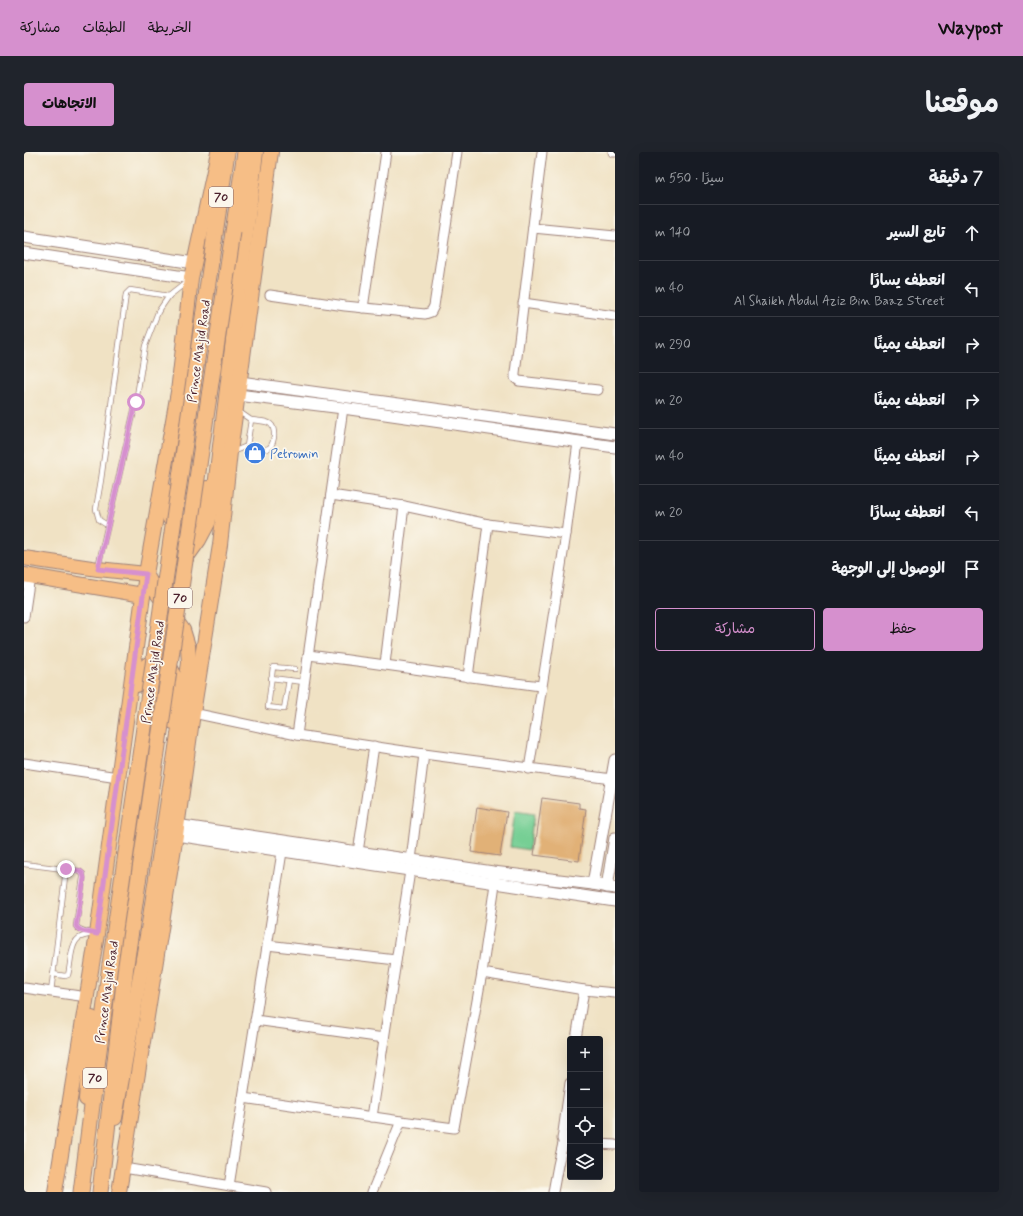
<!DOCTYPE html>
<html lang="ar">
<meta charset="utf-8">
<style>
body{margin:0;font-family:Mynerve,"Playpen Sans Arabic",sans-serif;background:#20242c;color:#f1f3f6;direction:rtl}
.controls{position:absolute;right:12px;bottom:12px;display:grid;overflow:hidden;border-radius:4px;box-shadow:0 4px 16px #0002}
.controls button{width:36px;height:36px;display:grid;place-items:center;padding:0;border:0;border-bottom:1px solid #363941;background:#171b24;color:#f1f3f6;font:20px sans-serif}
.stop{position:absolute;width:12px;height:12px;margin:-9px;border:3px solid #d690ce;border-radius:50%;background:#fff}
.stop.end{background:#d690ce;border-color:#fff;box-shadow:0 1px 4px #0008}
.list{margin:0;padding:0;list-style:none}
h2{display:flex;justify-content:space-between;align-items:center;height:52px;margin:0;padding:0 16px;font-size:17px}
h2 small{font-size:13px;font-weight:400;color:#9ea1a6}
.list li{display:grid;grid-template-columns:26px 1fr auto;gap:12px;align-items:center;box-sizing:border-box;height:56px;padding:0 16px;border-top:1px solid #363941}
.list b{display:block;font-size:15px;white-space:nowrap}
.list p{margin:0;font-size:13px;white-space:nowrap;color:#9ea1a6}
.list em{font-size:13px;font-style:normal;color:#9ea1a6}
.actions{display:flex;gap:8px;padding:12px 16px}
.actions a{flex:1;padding:9px 0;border:1px solid #d690ce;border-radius:4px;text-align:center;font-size:14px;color:#d690ce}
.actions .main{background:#d690ce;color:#111}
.icon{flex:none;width:22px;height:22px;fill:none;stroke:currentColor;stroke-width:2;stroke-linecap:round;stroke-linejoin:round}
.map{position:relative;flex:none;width:591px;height:1040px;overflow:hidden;direction:ltr;border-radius:4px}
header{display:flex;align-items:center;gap:24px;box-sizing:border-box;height:56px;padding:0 20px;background:#d690ce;color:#111}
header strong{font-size:19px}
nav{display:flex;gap:22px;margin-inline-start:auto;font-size:14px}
.intro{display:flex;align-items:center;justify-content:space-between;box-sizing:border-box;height:96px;padding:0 24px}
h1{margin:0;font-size:28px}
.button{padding:10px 18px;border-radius:4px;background:#d690ce;color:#111;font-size:14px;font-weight:700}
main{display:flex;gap:24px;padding:0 24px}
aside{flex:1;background:#171b24;border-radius:4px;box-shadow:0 4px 16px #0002}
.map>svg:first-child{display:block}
.green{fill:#76cf94;stroke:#607760}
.building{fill:#e1b177}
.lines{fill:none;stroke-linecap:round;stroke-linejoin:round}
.service-casing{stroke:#9d8078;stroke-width:6}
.minor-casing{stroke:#9d8078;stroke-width:11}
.tertiary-casing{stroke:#9d8078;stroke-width:13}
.primary-casing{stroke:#9d8078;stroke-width:16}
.trunk-casing{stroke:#9d8078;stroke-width:17}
.service{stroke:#fff;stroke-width:4.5}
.minor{stroke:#fff;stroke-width:9}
.tertiary{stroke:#fff;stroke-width:11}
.primary{stroke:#f6be86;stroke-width:14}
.trunk{stroke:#f6be86;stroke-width:15}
.trunk-bridge-casing{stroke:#9d8078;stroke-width:17;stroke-linecap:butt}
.trunk-bridge{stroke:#f6be86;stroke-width:15}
.route{stroke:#d690ce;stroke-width:5}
.labels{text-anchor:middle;stroke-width:3.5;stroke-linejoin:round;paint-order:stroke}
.shield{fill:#fbf7ec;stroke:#7f6065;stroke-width:1}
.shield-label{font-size:12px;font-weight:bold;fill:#4a1f2b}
.street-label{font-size:13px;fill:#4a1f2b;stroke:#fbf7ec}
.shop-label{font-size:13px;fill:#366cbe;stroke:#fbf7ec;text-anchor:start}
</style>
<header>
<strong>Waypost</strong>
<nav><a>الخريطة</a><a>الطبقات</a><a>مشاركة</a></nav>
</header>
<div class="intro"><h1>موقعنا</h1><a class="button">الاتجاهات</a></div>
<main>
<aside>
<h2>7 دقيقة<small>سيرًا · 550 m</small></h2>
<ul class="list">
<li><svg class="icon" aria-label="ahead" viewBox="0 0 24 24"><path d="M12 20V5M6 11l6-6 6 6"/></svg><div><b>تابع السير</b></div><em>140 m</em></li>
<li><svg class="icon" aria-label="left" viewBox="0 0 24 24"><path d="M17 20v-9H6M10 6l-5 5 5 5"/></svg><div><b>انعطف يسارًا</b><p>Al Shaikh Abdul Aziz Bin Baaz Street</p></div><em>40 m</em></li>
<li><svg class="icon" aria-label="right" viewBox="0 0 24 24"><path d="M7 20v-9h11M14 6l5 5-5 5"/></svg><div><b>انعطف يمينًا</b></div><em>290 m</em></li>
<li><svg class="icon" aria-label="right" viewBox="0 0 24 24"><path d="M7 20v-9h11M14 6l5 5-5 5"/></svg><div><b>انعطف يمينًا</b></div><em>20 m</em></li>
<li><svg class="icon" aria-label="right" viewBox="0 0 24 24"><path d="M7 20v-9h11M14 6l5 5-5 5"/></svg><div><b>انعطف يمينًا</b></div><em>40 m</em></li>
<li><svg class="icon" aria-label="left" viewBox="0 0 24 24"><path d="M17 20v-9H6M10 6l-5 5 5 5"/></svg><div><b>انعطف يسارًا</b></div><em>20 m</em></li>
<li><svg class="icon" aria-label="arrive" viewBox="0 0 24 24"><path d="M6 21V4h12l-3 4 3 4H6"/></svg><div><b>الوصول إلى الوجهة</b></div></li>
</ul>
<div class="actions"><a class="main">حفظ</a><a>مشاركة</a></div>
</aside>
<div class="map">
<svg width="591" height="1040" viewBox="0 0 591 1040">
<rect width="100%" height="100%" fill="#fbf7ec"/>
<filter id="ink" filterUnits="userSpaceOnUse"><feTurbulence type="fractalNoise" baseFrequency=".025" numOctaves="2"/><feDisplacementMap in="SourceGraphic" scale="8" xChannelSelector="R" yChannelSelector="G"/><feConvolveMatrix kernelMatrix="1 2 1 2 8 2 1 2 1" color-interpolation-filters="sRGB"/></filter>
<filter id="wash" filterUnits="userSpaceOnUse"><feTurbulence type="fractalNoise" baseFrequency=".012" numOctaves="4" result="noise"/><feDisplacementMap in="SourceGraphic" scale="16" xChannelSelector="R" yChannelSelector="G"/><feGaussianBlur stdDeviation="0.9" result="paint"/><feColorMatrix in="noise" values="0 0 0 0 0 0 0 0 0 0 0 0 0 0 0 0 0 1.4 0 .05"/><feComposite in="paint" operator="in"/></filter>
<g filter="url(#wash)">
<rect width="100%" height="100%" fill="#f0e2c4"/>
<!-- green -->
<polygon class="green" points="491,659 510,662 505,698 486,695"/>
<g id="blocks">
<!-- building -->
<g class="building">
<polygon points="518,646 555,651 555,656 562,657 555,709 510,703"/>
<polygon points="453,655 483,660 476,704 447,700"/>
</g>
</g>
</g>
<g filter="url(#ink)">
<use href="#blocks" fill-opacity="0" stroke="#9d8078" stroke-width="1"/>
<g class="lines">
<!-- service casing -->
<g class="service-casing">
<g id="service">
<path d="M 223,294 C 229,295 240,299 245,296 C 249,293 249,289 250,285 C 251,267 241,270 227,268"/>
<polyline points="208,300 223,294 227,268 214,259"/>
<polyline points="83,373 75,368 72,357 77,328 102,142 106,138 145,144"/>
<polyline points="74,415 112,250 121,194 134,160 145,144 164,129"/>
<polyline points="247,526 280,530"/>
<polyline points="265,528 260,557 244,555 249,515 271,517"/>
<path d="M 0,712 L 55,719 L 59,722 L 59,726 L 52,774 C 56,780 65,780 72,782"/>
<path d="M 29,822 L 41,824 L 44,823 C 47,813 46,789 57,785 C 61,783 65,783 69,782"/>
<polyline points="27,840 42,717"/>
</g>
</g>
<!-- minor casing -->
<g class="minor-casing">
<g id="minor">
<polyline points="518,0 491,221 491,226 495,229 574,238"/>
<polyline points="589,0 591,0"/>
<polyline points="509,76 591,84"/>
<polyline points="246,143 321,154 401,162 407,160 410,154 433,0"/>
<polyline points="499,151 591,164"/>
<polyline points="339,156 362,0"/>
<polyline points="307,343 380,354 464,372 542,382"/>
<polyline points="0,465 6,424"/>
<path d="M 284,503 C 362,512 439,525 517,534"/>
<polyline points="361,512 380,354"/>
<polyline points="444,525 464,372"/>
<polyline points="169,561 273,583 400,602 588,627"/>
<polyline points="273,583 319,256"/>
<polyline points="0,611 94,625"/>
<polyline points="505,617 542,382 554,290"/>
<polyline points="334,700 350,594"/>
<polyline points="387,708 400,602"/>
<polyline points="243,793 372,808"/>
<polyline points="458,821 560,838 591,841"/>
<polyline points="0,836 63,845"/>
<polyline points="231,868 360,886"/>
<polyline points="552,887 560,838"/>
<polyline points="546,931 538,987 546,988"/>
<polyline points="219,946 377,969 430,976 458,821 471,732 470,726"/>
<polyline points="348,965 386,719"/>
<polyline points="576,992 591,993"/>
<polyline points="100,1016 242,1040"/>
<polyline points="205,1034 258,700"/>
<polyline points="348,1040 377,969"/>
<polyline points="529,1040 534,1013 540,987"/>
</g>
</g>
<!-- tertiary casing -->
<g class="tertiary-casing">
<g id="tertiary">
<polyline points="0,85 170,111"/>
<polyline points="0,101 167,126"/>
<polyline points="216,230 591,282"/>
<polyline points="214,243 319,256 591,295"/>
<polyline points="152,673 469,720 569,732 591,736"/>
<polyline points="152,683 591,749"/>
<polyline points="569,732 591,608"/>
<polyline points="583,735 591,686"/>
</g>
</g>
<!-- primary casing -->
<g class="primary-casing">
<g id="primary">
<path d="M 144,340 L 142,355 L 146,367 C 150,369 154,372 158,372 C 174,375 180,347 183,336"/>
<polyline points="0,406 74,417 122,422"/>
<polyline points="160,409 175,388 184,371 190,343 232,0"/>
<polyline points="0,423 119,443"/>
<path d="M 113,533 C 115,519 121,510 136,507 L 144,511 L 150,522 L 149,570"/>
<polyline points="62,947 68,866"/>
<polyline points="91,966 124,778 165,511 164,494 159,478 130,437 122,422"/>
<polyline points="31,1040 73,782 122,422 154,240 167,126 194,0"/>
<polyline points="95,1040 152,683 169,561 196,393 206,300 247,0"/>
</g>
</g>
<!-- trunk casing -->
<g class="trunk-casing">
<g id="trunk">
<polyline points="209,80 221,0"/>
<polyline points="190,89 203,0"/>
<polyline points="57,1040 86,812"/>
<polyline points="76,1040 102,813"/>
</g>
</g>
<!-- service -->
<use href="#service" class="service"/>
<!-- minor -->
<use href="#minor" class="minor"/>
<!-- tertiary -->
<use href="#tertiary" class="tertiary"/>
<!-- primary -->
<use href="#primary" class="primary"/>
<!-- trunk -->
<use href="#trunk" class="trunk"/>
<!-- trunk-bridge casing -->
<g class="trunk-bridge-casing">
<g id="trunk-bridge">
<polyline points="86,812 190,89"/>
<polyline points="102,813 209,80"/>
</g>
</g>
<!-- trunk-bridge -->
<use href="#trunk-bridge" class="trunk-bridge"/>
</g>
</g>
<g class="lines" filter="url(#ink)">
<!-- route -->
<path class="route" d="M 42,717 L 56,719 L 59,722 L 60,726 L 52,774 C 56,781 66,780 73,782 L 122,422 L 74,417 L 112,250"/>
</g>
<!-- icons -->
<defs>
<g id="shop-disc" transform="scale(1.15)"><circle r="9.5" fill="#3f7fe0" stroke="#fbf7ec"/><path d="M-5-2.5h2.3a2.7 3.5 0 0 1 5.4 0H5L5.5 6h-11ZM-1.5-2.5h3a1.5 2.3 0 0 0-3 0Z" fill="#fff"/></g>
</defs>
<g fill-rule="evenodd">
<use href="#shop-disc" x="231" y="301"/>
</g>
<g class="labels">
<!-- shield labels -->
<g class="shield">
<rect x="185" y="35" width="24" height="20" rx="3"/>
<rect x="144" y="436" width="24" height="20" rx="3"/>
<rect x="59" y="916" width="24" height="20" rx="3"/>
</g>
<g class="shield-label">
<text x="197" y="49">70</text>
<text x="156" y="450">70</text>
<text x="71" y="930">70</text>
</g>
<!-- street labels -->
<g class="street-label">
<text transform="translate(174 199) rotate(-82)" y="5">Prince Majid Road</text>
<text transform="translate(128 520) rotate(-82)" y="5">Prince Majid Road</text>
<text transform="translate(82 840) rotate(-82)" y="5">Prince Majid Road</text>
</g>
<!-- shop labels -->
<g class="shop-label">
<text x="246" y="306">Petromin</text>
</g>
</g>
</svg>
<div class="controls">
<button>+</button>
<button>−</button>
<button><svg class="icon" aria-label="locate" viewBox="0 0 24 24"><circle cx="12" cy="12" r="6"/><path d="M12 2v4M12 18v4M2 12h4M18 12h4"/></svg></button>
<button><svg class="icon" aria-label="layers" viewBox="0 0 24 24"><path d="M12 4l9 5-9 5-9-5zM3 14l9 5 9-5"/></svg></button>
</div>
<div class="stop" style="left:112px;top:250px"></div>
<div class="stop end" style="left:42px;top:717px"></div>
</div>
</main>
